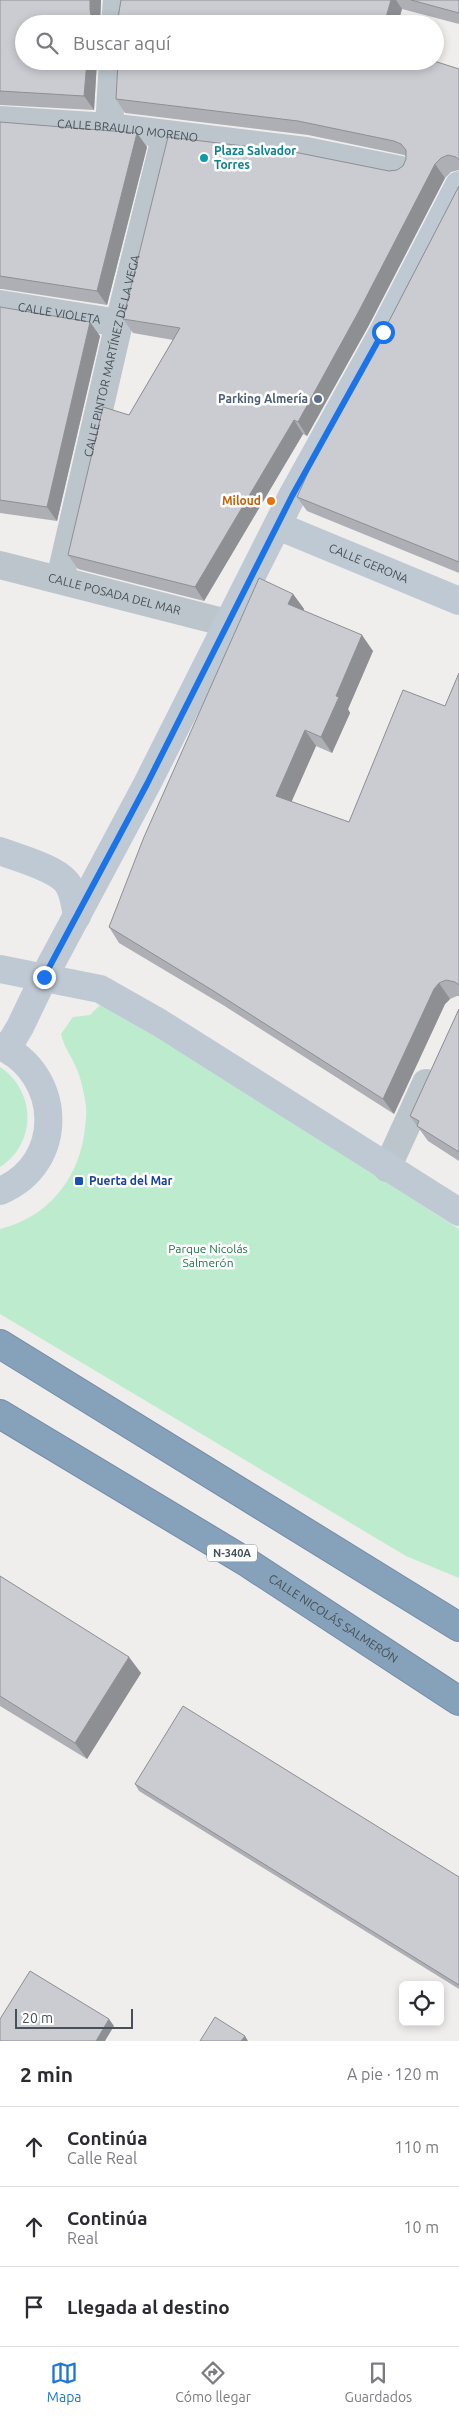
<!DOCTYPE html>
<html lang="es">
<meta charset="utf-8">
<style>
body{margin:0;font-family:Ubuntu,sans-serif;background:#f2f2f3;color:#2b2b33}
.controls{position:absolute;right:15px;bottom:15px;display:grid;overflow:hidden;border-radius:8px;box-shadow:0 2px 8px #0003}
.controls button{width:45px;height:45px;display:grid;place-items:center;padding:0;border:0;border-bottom:1px solid #e1e1e2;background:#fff;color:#2b2b33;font:25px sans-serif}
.scale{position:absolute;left:15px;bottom:12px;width:118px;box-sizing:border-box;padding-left:5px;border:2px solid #465159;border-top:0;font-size:14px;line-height:18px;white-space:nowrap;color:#465159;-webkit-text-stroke:4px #fff;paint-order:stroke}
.stop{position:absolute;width:15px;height:15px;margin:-11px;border:4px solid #1a73e8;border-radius:50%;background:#fff}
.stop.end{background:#1a73e8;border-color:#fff;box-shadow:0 1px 5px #0008}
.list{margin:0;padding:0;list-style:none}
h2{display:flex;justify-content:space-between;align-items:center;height:65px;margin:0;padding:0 20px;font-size:21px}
h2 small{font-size:16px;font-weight:400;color:#7c7c81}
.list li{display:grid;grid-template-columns:32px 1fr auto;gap:15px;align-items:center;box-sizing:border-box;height:80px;padding:0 20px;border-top:1px solid #e1e1e2}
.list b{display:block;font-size:19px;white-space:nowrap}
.list p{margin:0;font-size:16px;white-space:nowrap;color:#7c7c81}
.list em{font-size:16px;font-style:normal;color:#7c7c81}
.icon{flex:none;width:28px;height:28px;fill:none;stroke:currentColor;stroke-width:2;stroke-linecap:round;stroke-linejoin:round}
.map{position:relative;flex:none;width:459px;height:2041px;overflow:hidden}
.search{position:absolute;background:#fff;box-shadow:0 2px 8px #0003;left:15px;right:15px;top:15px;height:55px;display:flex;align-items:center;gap:12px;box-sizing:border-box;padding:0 18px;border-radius:28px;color:#7c7c81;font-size:19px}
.sheet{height:305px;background:#fff}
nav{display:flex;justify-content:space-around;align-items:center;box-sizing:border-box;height:70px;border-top:1px solid #e1e1e2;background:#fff;font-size:14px;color:#7c7c81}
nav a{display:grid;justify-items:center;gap:2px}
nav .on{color:#2076d6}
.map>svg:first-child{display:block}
.green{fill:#bceccd}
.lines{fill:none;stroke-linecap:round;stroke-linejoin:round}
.highway-casing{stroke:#728ca6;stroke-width:30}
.street{stroke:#bcc5cc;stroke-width:28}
.secondary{stroke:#bec9d3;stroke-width:28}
.highway{stroke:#86a1ba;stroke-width:28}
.wall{fill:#aeafb5}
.shaded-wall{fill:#8d8f93}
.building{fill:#caccd2;stroke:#8d8f93}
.route{stroke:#1a73e8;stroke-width:6}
.culture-dot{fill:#0f9aa8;stroke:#fff;stroke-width:2}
.service-dot{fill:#5c6f8a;stroke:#fff;stroke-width:2}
.food-dot{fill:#e8710a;stroke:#fff;stroke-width:2}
.transit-dot{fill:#1a4fb4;stroke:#fff;stroke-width:2}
.labels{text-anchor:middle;stroke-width:5;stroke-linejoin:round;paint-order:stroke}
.shield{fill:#fff;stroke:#7e858b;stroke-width:1}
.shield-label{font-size:11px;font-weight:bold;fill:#465159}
.street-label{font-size:12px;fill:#465159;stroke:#fff}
.culture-label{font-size:12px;font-weight:bold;fill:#0d838f;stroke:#fff;text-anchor:start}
.service-label{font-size:12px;font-weight:bold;fill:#4e5e75;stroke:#fff;text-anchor:end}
.food-label{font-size:12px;font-weight:bold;fill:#c56008;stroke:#fff;text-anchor:end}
.transit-label{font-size:12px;font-weight:bold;fill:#164399;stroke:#fff;text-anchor:start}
.park-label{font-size:12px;fill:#1a7746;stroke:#fff}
</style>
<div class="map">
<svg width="459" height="2041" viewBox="0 0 459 2041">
<rect width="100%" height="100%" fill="#f0eded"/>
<!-- green -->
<g class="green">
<path d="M 101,1004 L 143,1026 L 459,1229 L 459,1578 L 406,1556 L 0,1314 L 0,1229 C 47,1217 76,1182 84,1136 C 85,1126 87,1116 86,1106 C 84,1093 81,1077 75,1065 C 70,1054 64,1047 61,1034 L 73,1017 L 90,1015 Z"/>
<path d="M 0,1067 C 36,1091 37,1143 0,1167 Z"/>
</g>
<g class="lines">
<!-- highway casing -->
<g class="highway-casing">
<g id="highway">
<polyline points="0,1344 459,1627"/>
<path id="s6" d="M 0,1414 L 248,1563 L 459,1701"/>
</g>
</g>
<!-- street -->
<g class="street">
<polyline points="115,24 117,0"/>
<path id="s1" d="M 0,120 L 109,127 L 306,151 L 401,170"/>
<polyline points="109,127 113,61"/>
<path id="s2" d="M 0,304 L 119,323"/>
<path id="s3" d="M 0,565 L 227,623"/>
<path id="s4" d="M 60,579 L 119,323 L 166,134"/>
<polyline points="387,1168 426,1083"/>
</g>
<!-- secondary -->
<g class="secondary">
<path id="s5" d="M 278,526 L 459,601"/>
<path d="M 0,851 C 18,858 61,869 69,886 C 74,895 75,906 77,916"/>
<polyline points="0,969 100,989 160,1023 459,1212"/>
<path d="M 0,1046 C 63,1074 66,1164 0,1191"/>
<polyline points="7,1049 20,1027 44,977 147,784 292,496 383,332 459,185"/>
</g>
<!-- highway -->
<use href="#highway" class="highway"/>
</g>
<!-- wall -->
<g class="wall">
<polygon points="0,0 101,0 100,24 24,61 97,61 94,110 0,105"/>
<polygon points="121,0 459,0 459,24 402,9 118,18"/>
<polygon points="459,69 459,170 451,172 445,178 369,325 307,436 303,434 204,601 78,569 68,555 129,415 173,340 133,333 123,319 389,171 397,170 403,166 406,159 406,156 404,155 308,135 125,113 116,99"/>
<polygon points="0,122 147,147 107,305 2,289 0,289"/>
<polygon points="459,186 459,573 307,511 297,497"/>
<polygon points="0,307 100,336 57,521 0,513"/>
<polygon points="293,594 304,609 303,610 373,651 348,709 350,713 332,753 316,746 291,802 349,822 445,706 459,673 459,996 457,996 450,999 445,1004 394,1114 223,1005 119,943 109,927"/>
<polygon points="459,1009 459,1161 428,1141 410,1116"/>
<polygon points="0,1576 141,1673 87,1759 0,1706"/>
<polygon points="135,1784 459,1877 459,1989 139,1791"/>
</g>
<!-- shaded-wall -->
<g class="shaded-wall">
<polygon points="90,0 101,0 100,24 96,24 91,16 90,9"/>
<polygon points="391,0 396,0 402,9 398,24 384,24"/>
<polygon points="87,61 97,61 94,110 84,96"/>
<polygon points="137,133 147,147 107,305 97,291"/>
<polygon points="435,164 445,178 369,325 307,436 298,422"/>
<polygon points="90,322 100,336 57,521 47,507"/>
<polygon points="294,420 303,434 204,601 195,587"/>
<polygon points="293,594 304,609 299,619 288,604"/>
<polygon points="362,635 373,651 348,709 350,713 332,753 321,737 336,696"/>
<polygon points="305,730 316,746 287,812 276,796"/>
<polygon points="439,983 450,999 445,1004 394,1114 383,1099 434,989"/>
<polygon points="129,1657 141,1673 87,1759 75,1743"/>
<polygon points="109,2019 114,2026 105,2041 96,2041"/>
<polygon points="245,2036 248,2041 241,2041"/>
</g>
<!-- building -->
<g class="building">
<polygon points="0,0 90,0 90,9 91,16 96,22 100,24 24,24 24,61 87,61 84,96 0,91"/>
<polygon points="121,0 391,0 384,24 112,24 118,18"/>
<polygon points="411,0 459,0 459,13"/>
<polygon points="118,61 434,61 459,69 459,160 456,157 448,155 441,158 435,164 359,311 298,422 294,420 195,587 68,555 103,407 129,415 180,328 123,319 168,137 294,152 389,171 397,170 403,166 406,159 406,150 401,144 394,141 298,121 116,99"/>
<polygon points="0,122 137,133 97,291 0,276"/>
<polygon points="459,186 459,562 297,497 319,448 387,325"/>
<polygon points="0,307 90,322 47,507 0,500"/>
<polygon points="259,578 293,594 288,604 362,635 336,696 339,697 321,737 305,730 276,796 349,822 403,690 445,706 459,673 459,985 455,982 446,980 439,983 434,989 383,1099 212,990 109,927 144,837"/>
<polygon points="459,1009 459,1152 417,1126 419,1121 410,1116"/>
<polygon points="0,1576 129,1657 75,1743 0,1696"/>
<polygon points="183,1706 459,1877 459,1985 135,1784"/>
<polygon points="30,1971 109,2019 96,2041 0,2041 0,2019"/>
<polygon points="215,2017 245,2036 241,2041 200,2041"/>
</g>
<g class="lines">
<!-- route -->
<polyline class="route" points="44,977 147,784 292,496 383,332"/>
</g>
<!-- markers -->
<circle class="culture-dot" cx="204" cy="158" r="5"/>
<circle class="service-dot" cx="318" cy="399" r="5"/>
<circle class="food-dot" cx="271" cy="501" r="5"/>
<rect class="transit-dot" x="74" y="1176" width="10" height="10" rx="2.5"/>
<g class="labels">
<!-- shield labels -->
<rect class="shield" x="207" y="1544.5" width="50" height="17" rx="4"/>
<g class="shield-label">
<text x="232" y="1557">N-340A</text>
</g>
<!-- street labels -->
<g class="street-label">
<text dy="4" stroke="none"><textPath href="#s1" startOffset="128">CALLE BRAULIO MORENO</textPath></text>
<text dy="4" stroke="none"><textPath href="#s2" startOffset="60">CALLE VIOLETA</textPath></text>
<text dy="4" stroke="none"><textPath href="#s4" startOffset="229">CALLE PINTOR MARTÍNEZ DE LA VEGA</textPath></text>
<text dy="4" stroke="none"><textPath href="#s5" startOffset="98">CALLE GERONA</textPath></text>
<text dy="4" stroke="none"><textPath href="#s3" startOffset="118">CALLE POSADA DEL MAR</textPath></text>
<text dy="4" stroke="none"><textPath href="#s6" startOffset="391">CALLE NICOLÁS SALMERÓN</textPath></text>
</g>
<!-- culture labels -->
<g class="culture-label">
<text x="214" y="155">Plaza Salvador<tspan x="214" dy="14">Torres</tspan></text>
</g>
<!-- service labels -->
<g class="service-label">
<text x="308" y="403">Parking Almería</text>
</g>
<!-- food labels -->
<g class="food-label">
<text x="261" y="505">Miloud</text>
</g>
<!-- transit labels -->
<g class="transit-label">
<text x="89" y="1185">Puerta del Mar</text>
</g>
<!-- park labels -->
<g class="park-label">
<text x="208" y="1253">Parque Nicolás<tspan x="208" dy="14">Salmerón</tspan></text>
</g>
</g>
</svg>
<div class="controls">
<button><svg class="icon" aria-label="locate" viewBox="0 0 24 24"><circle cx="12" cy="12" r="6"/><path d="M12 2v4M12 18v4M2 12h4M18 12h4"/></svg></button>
</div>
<div class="scale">20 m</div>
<div class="stop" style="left:383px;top:332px"></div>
<div class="stop end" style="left:44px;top:977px"></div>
<div class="search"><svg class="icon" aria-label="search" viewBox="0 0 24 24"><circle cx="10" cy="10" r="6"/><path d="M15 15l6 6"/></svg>Buscar aquí</div>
</div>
<section class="sheet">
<h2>2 min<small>A pie · 120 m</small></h2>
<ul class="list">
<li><svg class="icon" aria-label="ahead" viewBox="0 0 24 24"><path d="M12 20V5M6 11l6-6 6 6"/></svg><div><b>Continúa</b><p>Calle Real</p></div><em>110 m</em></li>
<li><svg class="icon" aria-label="ahead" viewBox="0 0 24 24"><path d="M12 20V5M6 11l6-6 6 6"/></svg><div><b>Continúa</b><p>Real</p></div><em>10 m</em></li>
<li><svg class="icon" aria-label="arrive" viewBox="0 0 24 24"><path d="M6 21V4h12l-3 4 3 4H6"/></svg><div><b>Llegada al destino</b></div></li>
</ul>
</section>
<nav>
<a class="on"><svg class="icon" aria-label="map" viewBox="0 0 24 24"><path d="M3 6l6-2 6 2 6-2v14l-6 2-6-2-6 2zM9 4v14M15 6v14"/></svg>Mapa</a>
<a><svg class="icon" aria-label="directions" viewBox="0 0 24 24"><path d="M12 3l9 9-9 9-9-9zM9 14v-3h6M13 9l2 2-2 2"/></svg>Cómo llegar</a>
<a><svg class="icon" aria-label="saved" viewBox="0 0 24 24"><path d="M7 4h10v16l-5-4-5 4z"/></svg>Guardados</a>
</nav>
